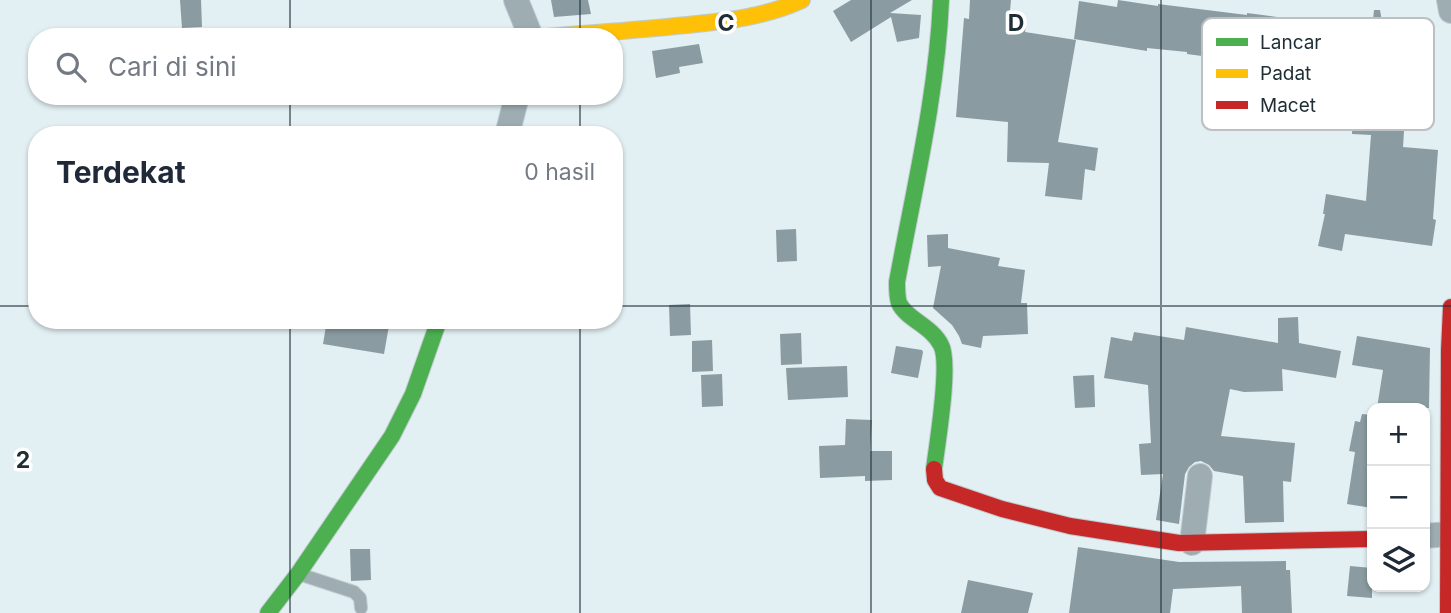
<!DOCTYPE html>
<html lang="id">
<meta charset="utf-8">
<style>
body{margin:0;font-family:Inter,sans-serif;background:#f2f2f3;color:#1f2937}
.controls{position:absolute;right:21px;bottom:21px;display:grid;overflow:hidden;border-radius:14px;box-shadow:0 2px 5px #0004}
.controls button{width:63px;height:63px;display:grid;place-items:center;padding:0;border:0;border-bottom:2px solid #e0e1e3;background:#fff;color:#1f2937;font:35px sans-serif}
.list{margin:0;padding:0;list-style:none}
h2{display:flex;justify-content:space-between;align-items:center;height:91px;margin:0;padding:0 28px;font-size:30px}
h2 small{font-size:23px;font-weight:400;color:#747a83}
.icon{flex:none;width:38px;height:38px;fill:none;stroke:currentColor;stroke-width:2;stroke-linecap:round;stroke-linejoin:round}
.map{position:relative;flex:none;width:1451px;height:613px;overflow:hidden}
.search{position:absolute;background:#fff;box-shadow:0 2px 5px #0004;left:28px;top:28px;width:595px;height:77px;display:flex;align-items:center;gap:18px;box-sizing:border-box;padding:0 24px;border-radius:28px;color:#747a83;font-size:26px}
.panel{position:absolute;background:#fff;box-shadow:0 2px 5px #0004;left:28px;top:126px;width:595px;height:203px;border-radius:28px}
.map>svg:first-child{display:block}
.building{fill:#8a9ca1}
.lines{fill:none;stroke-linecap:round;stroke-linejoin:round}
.lane-casing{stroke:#c0cbcf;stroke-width:14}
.street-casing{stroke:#c0cbcf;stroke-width:26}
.fast-casing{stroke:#c0cbcf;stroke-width:18}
.slow-casing{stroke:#c0cbcf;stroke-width:18}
.jam-casing{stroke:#c0cbcf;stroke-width:18}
.lane{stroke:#9dadb2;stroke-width:12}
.street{stroke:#9dadb2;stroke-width:24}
.fast{stroke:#4caf50;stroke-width:16}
.slow{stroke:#ffc107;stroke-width:16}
.jam{stroke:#c62828;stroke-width:16}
.grid{fill:none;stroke:#1e2e34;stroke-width:2;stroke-opacity:0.55}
.key{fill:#fff;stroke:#bcc0c2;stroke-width:2}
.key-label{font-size:19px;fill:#1e2e34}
.grid-label{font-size:23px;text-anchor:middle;font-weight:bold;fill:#1e2e34;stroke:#fff;stroke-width:7;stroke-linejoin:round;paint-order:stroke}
</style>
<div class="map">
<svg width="1451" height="613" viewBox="0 0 1451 613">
<rect width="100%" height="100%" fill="#e2eff3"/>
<!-- building -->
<g class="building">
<polygon points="180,0 201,0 202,27 182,28"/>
<polygon points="551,0 588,0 591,14 554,17"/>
<polygon points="851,0 912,0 890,13 921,15 919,38 897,42 891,17 851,42 833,11"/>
<polygon points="970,0 1011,0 1009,22 1026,23 1025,32 1076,40 1058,142 1098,148 1095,171 1085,169 1082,200 1045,196 1049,163 1007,162 1008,122 956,117 964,18 969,19"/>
<polygon points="1118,0 1158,6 1158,4 1247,15 1247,13 1277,17 1276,22 1326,28 1373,20 1374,10 1380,10 1390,67 1412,69 1408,100 1406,99 1403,147 1438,150 1433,219 1436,220 1432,246 1345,234 1342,251 1318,246 1325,214 1323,214 1326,194 1366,201 1371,135 1352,134 1353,107 1365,107 1369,62 1320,71 1319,63 1271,58 1270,65 1187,54 1187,52 1147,48 1147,51 1074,39 1079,1 1117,7"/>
<polygon points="699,44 703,63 679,67 680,73 656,78 652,51"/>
<polygon points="796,229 797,261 777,262 776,230"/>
<polygon points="948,234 948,248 1000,258 998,266 1025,270 1021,303 1027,303 1028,334 983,336 981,348 962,344 959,336 952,325 933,308 941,266 928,267 927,235"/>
<polygon points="690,304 691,335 670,336 669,305"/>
<polygon points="1298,317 1299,343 1341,351 1336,378 1282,369 1283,391 1244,392 1230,389 1221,436 1295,443 1291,482 1283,481 1284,522 1245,523 1243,476 1214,471 1209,465 1201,461 1195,462 1189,467 1185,474 1179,524 1156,520 1163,474 1141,475 1139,444 1151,443 1148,385 1104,378 1111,337 1132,341 1134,332 1184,340 1186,327 1278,343 1278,318"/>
<polygon points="327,320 390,320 384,354 323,344"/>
<polygon points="801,333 802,364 781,365 780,334"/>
<polygon points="1357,336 1430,348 1429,408 1377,408 1383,370 1352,365"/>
<polygon points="712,340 713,371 692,372 692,341"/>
<polygon points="896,346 922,350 923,352 918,378 891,373"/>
<polygon points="847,366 848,397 788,400 786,368"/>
<polygon points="722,374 723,406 702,407 701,375"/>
<polygon points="1094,375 1095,407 1075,408 1073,376"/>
<polygon points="1362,414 1372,415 1372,508 1347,504 1355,452 1349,451 1355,421 1360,422"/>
<polygon points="846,419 872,420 870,451 892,451 892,480 865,481 865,476 820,478 819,446 845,445"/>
<polygon points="1078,547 1179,562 1286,561 1286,570 1290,570 1292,613 1242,613 1241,586 1173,589 1170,613 1069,613"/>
<polygon points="350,549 370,549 371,580 351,581"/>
<polygon points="1350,566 1372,568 1372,598 1347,596"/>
<polygon points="968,580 1033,593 1028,613 961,613"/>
</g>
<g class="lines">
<!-- lane casing -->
<g class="lane-casing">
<polyline id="lane" points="299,574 354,592 360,598 361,608"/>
</g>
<!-- street casing -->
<g class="street-casing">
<g id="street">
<polyline points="516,0 531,37"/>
<polyline points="1449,0 1451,11"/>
<polyline points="507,135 517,96"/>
<polyline points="1425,536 1448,534"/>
<polyline points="1192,543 1200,476"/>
</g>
</g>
<!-- fast casing -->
<g class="fast-casing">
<g id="fast">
<path d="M 934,469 C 937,445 951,363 941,345 C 932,326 906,319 899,303 C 897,297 897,289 897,282 C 914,189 937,95 941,0"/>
<polyline points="268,613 298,574 392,436 413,394 439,320"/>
</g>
</g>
<!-- slow casing -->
<g class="slow-casing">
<path id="slow" d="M 547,37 C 594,33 640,30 687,25 C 727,21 765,17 802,0"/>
</g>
<!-- jam casing -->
<g class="jam-casing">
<g id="jam">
<polyline points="934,469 935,480 940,488 1002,509 1070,526 1179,543 1372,539"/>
<polyline points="1448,613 1449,350 1451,307"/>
</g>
</g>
<!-- lane -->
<use href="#lane" class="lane"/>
<!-- street -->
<use href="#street" class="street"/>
<!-- fast -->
<use href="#fast" class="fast"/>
<!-- slow -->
<use href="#slow" class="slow"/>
<!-- jam -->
<use href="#jam" class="jam"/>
</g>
<!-- grid -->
<path class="grid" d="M 290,0 L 290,37M 580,0 L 580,37M 871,0 L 871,613M 1161,0 L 1161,613M 290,96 L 290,135M 580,96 L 580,135M 0,306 L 37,306M 614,306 L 1451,306M 290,320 L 290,613M 580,320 L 580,613"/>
<!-- legend -->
<rect x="1202" y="18" width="232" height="112" rx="10" class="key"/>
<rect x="1216" y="38" width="32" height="8" fill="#4caf50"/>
<rect x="1216" y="69" width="32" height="9" fill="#ffc107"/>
<rect x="1216" y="101" width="32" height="8" fill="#c62828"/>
<g class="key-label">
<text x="1260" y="49">Lancar</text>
<text x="1260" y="80">Padat</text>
<text x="1260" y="112">Macet</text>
</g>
<g class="grid-label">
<text x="726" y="31">C</text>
<text x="1016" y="31">D</text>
<text x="23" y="468">2</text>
</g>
</svg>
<div class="controls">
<button>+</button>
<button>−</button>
<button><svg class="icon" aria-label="layers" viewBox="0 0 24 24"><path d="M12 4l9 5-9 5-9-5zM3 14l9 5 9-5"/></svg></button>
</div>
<div class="search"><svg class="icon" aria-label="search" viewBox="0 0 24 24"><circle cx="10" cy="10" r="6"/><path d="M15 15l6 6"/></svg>Cari di sini</div>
<section class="panel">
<h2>Terdekat<small>0 hasil</small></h2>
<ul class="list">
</ul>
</section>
</div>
